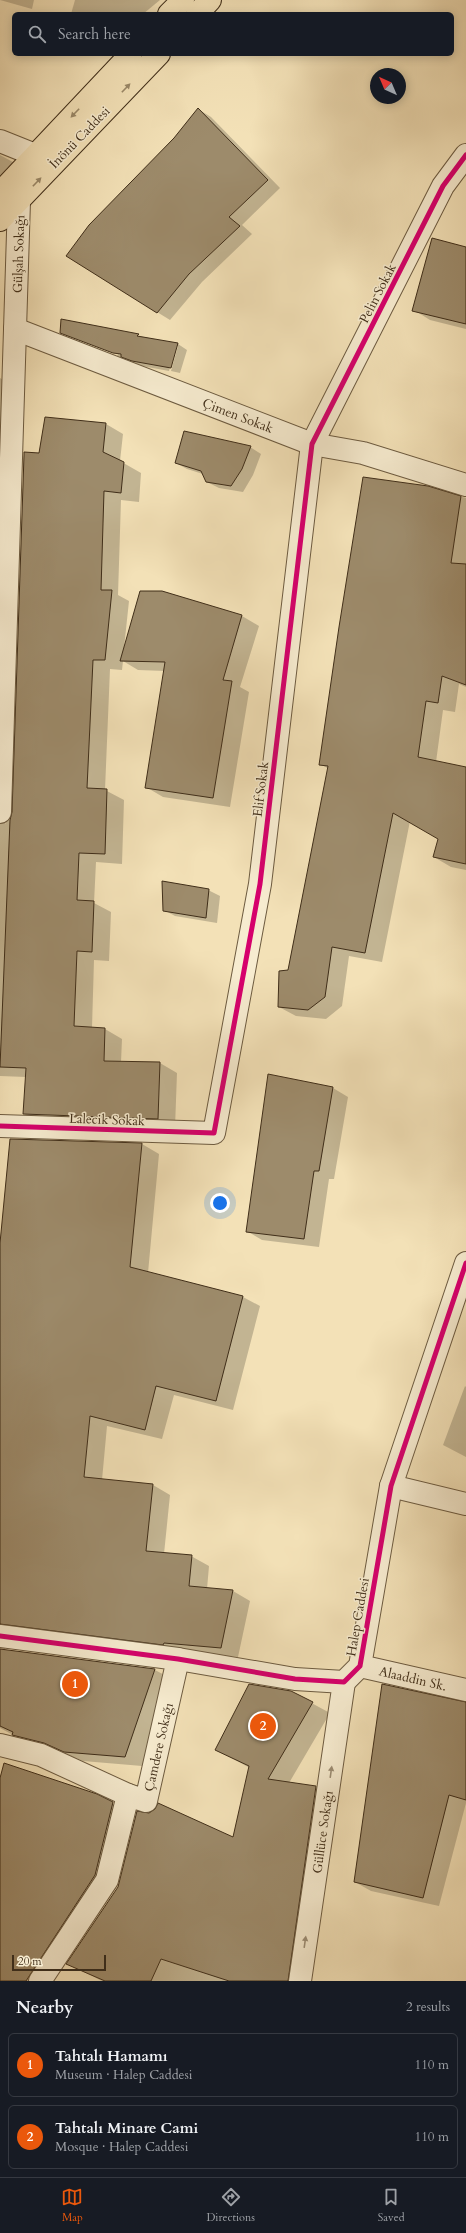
<!DOCTYPE html>
<meta charset="utf-8">
<style>
body{margin:0;font-family:Cardo,serif;background:#242831;color:#f1f3f6}
.compass{position:absolute;left:370px;top:68px;width:36px;height:36px;border-radius:50%;background:#171b24;box-shadow:0 2px 10px #0003;rotate:316deg}
.scale{position:absolute;left:12px;bottom:10px;width:94px;box-sizing:border-box;padding-left:4px;border:2px solid #402e19;border-top:0;font-size:11px;line-height:14px;white-space:nowrap;color:#402e19;-webkit-text-stroke:3px #f7ecd0;paint-order:stroke}
.you{position:absolute;left:220px;top:1203px;width:14px;height:14px;margin:-10px;border:3px solid #fff;border-radius:50%;background:#1a73e8;box-shadow:0 0 0 6px #1a73e833}
.badge{display:grid;place-items:center;width:26px;height:26px;border-radius:50%;background:#ea580c;color:#fff;font-size:13px;font-weight:700}
.pin{position:absolute;translate:-50% -50%;border:2px solid #fff;box-shadow:0 1px 4px #0006}
.list{margin:0;padding:0;list-style:none}
h2{display:flex;justify-content:space-between;align-items:center;height:52px;margin:0;padding:0 16px;font-size:17px}
h2 small{font-size:13px;font-weight:400;color:#9ea1a6}
.list li{display:grid;grid-template-columns:26px 1fr auto;gap:12px;align-items:center;box-sizing:border-box;height:64px;margin:0 8px 8px;padding:0 8px;border:1px solid #363941;border-radius:6px}
.list b{display:block;font-size:15px;white-space:nowrap}
.list p{margin:0;font-size:13px;white-space:nowrap;color:#9ea1a6}
.list em{font-size:13px;font-style:normal;color:#9ea1a6}
.icon{flex:none;width:22px;height:22px;fill:none;stroke:currentColor;stroke-width:2;stroke-linecap:round;stroke-linejoin:round}
.map{position:relative;flex:none;width:466px;height:1981px;overflow:hidden}
.search{position:absolute;background:#171b24;box-shadow:0 2px 10px #0003;left:12px;right:12px;top:12px;height:44px;display:flex;align-items:center;gap:10px;box-sizing:border-box;padding:0 14px;border-radius:6px;color:#9ea1a6;font-size:15px}
.sheet{height:196px;background:#171b24}
nav{display:flex;justify-content:space-around;align-items:center;box-sizing:border-box;height:56px;border-top:1px solid #363941;background:#171b24;font-size:11px;color:#9ea1a6}
nav a{display:grid;justify-items:center;gap:2px}
nav .on{color:#ea580c}
.map>svg:first-child{display:block}
.shadow{fill:#0003}
.building{fill:#9d8b6b;stroke:#402e19}
.lines{fill:none;stroke-linecap:round;stroke-linejoin:round}
.minor-casing{stroke:#6d5b40;stroke-width:24}
.major-casing{stroke:#402e19;stroke-width:24}
.minor{stroke:#f7ecd0;stroke-width:22}
.major{stroke:#f3e1b7;stroke-width:22}
.cycleway-casing{stroke:#f7ecd0;stroke-width:8}
.cycleway{stroke:#d6006c;stroke-width:5}
.oneway{fill:#9a8868}
.oneway2{fill:#9c8d74}
.labels{text-anchor:middle;stroke-width:3;stroke-linejoin:round;paint-order:stroke}
.street-label{font-size:13px;fill:#402e19;stroke:#f7ecd0}
</style>
<div class="map">
<svg width="466" height="1981" viewBox="0 0 466 1981">
<rect width="100%" height="100%" fill="#f3e1b7"/>
<filter id="stains"><feTurbulence type="fractalNoise" baseFrequency=".005" numOctaves="4"/><feColorMatrix values="0 0 0 0 .2 0 0 0 0 .09 0 0 0 0 .02 0 0 0 .5 -.17"/></filter>
<radialGradient id="worn" r=".72"><stop offset=".6" stop-color="#630" stop-opacity="0"/><stop offset="1" stop-color="#630" stop-opacity=".3"/></radialGradient>
<!-- shadow -->
<g class="shadow">
<polygon points="0,0 34,0 32,9"/>
<polygon points="75,0 160,0 143,14 71,14"/>
<polygon points="198,109 211,117 280,188 242,225 252,234 202,282 170,320 157,312 174,139"/>
<polygon points="0,155 22,167 0,202"/>
<polygon points="466,248 466,329 430,320 414,310"/>
<polygon points="62,320 178,344 187,350 180,373 171,371 178,346 176,346 169,371 142,366 117,356 118,354 69,335 69,337 61,332"/>
<polygon points="0,378 5,381 0,459"/>
<polygon points="46,418 106,424 123,434 120,461 141,473 139,502 121,500 118,595 129,601 124,648 242,616 259,626 240,687 249,692 230,807 163,797 146,787 165,671 138,670 123,661 122,670 110,669 105,790 124,800 122,864 96,862 94,903 111,912 109,961 94,960 92,1028 105,1029 122,1039 121,1062 160,1063 177,1073 175,1128 41,1124 24,1114 26,1077 0,1076 0,576 12,583 5,824 13,813 40,454"/>
<polygon points="250,447 261,454 253,475 243,492 219,488 207,482 203,474 187,469 176,463"/>
<polygon points="428,487 466,498 466,687 459,684 455,712 443,710 436,762 466,768 466,870 451,867 434,857 439,839 410,821 382,962 349,956 342,1006 326,1019 296,1016 279,1007 288,971 329,769 320,764"/>
<polygon points="208,890 220,896 217,923 175,916 164,910"/>
<polygon points="269,1075 333,1088 348,1097 334,1179 329,1179 319,1247 262,1240 247,1231"/>
<polygon points="11,1140 142,1144 159,1154 148,1273 243,1297 260,1306 233,1410 174,1395 162,1439 107,1426 102,1480 153,1485 170,1495 164,1554 191,1556 209,1566 207,1589 233,1591 250,1601 238,1657 181,1652 5,1645 5,1650 155,1670 172,1679 142,1766 83,1761 62,1752 30,1744 0,1728 0,1651 3,1651 0,1649 0,1253"/>
<polygon points="465,1386 466,1387 466,1457 443,1445"/>
<polygon points="291,1692 330,1713 289,1783 316,1787 333,1797 306,1981 102,1981 68,1964 233,1838 250,1768 216,1750"/>
<polygon points="466,1704 466,1803 439,1906 371,1891 355,1882"/>
<polygon points="0,1782 96,1795 130,1813 50,1981 0,1981"/>
</g>
<!-- building -->
<g class="building">
<polygon points="198,108 268,180 229,217 240,226 189,274 157,313 66,256 89,225 174,138"/>
<polygon points="432,238 466,247 466,324 412,311"/>
<polygon points="61,319 139,334 137,336 178,343 171,368 132,361 121,357 121,354 113,353 60,333"/>
<polygon points="45,417 106,423 103,452 124,462 121,493 104,491 101,590 112,590 105,660 93,660 87,788 107,789 105,854 79,853 77,900 94,901 92,952 77,951 74,1026 105,1028 104,1061 160,1062 158,1119 23,1114 26,1068 0,1067 10,820 12,812 24,455 24,452 39,453"/>
<polygon points="184,431 251,446 242,469 231,486 206,482 201,471 175,463"/>
<polygon points="363,477 428,486 461,496 451,563 466,564 466,685 442,676 438,703 426,701 418,757 466,767 466,864 433,857 438,839 393,813 365,953 332,947 325,997 308,1010 278,1007 279,971 288,970 328,766 319,765 339,627"/>
<polygon points="140,591 162,591 242,615 223,680 232,681 213,798 145,788 165,662 120,661"/>
<polygon points="162,881 209,889 206,918 163,911"/>
<polygon points="268,1074 333,1087 319,1171 314,1171 304,1239 246,1232"/>
<polygon points="10,1139 142,1143 130,1267 243,1296 216,1401 156,1386 145,1430 90,1416 84,1477 153,1484 146,1551 192,1555 189,1586 233,1590 221,1648 164,1643 163,1645 0,1624 0,1243"/>
<polygon points="0,1649 155,1669 125,1757 64,1752 44,1743 12,1735 13,1732 0,1726"/>
<polygon points="249,1684 291,1691 313,1702 268,1779 316,1786 288,1981 229,1981 161,1959 151,1981 105,1981 66,1964 118,1887 137,1811 149,1813 155,1809 158,1803 233,1837 249,1766 215,1750"/>
<polygon points="382,1684 466,1702 466,1800 449,1795 423,1898 354,1882"/>
<polygon points="4,1763 97,1794 113,1802 95,1875 26,1981 0,1981 0,1778"/>
</g>
<g class="lines">
<!-- minor casing -->
<g class="minor-casing">
<g id="minor">
<polyline points="0,141 35,155"/>
<polyline points="15,329 312,444 363,453 466,485"/>
<polyline points="0,812 19,201"/>
<polyline points="0,1126 214,1133 260,884 312,444 443,186 466,155"/>
<polyline points="391,1486 466,1504"/>
<polyline points="0,1636 178,1659 295,1679 344,1682 360,1666 391,1486 466,1263"/>
<polyline points="360,1666 466,1690"/>
<polyline points="0,1745 41,1755 128,1795"/>
<polyline points="40,1981 107,1880 128,1795 146,1801 178,1659"/>
<polyline points="300,1981 344,1682"/>
</g>
</g>
<!-- major casing -->
<g class="major-casing">
<g id="major">
<polyline points="169,14 183,0"/>
<polyline points="197,14 210,0"/>
<polyline points="0,193 131,54"/>
<polyline points="0,220 159,54"/>
</g>
</g>
<!-- minor -->
<use href="#minor" class="minor"/>
<!-- major -->
<use href="#major" class="major"/>
<!-- cycleway casing -->
<g class="cycleway-casing">
<g id="cycleway">
<polyline points="0,1126 214,1133 260,884 312,444 443,186 466,155"/>
<polyline points="0,1636 178,1659 295,1679 344,1682 360,1666 391,1486 466,1263"/>
</g>
</g>
<!-- cycleway -->
<use href="#cycleway" class="cycleway"/>
</g>
<!-- one-way arrows -->
<defs><path id="oneway-solid" d="M-6-.8H1V-3.2L6.5 0L1 3.2V.8H-6Z"/></defs>
<g class="oneway">
<use href="#oneway-solid" transform="translate(126 88) rotate(-46)"/>
<use href="#oneway-solid" transform="translate(75 113) rotate(134)"/>
<use href="#oneway-solid" transform="translate(37 182) rotate(-46)"/>
</g>
<g class="oneway2">
<use href="#oneway-solid" transform="translate(331 1772) rotate(-82)"/>
<use href="#oneway-solid" transform="translate(305 1942) rotate(-82)"/>
</g>
<g class="labels">
<!-- street labels -->
<g class="street-label">
<text transform="translate(79 137) rotate(-46)" y="5">İnönü Caddesi</text>
<text transform="translate(18 254) rotate(-88)" y="5">Gülşah Sokağı</text>
<text transform="translate(377 293) rotate(-63)" y="5">Pelin Sokak</text>
<text transform="translate(238 415) rotate(21)" y="5">Çimen Sokak</text>
<text transform="translate(260 789) rotate(-83)" y="5">Elif Sokak</text>
<text transform="translate(107 1119) rotate(2)" y="5">Lalecik Sokak</text>
<text transform="translate(357 1617) rotate(-80)" y="5">Halep Caddesi</text>
<text transform="translate(413 1678) rotate(13)" y="5">Alaaddin Sk.</text>
<text transform="translate(158 1747) rotate(-77)" y="5">Çamdere Sokağı</text>
<text transform="translate(322 1832) rotate(-82)" y="5">Güllüce Sokağı</text>
</g>
</g>
<rect width="100%" height="100%" filter="url(#stains)"/>
<rect width="100%" height="100%" fill="url(#worn)"/>
</svg>
<svg class="compass" viewBox="-18 -18 36 36"><path d="M0-13l5 13h-10z" fill="#e53935"/><path d="M0 13l5-13h-10z" fill="#9ea1a6"/></svg>
<div class="scale">20 m</div>
<div class="you"></div>
<div class="pin badge" style="left:75px;top:1684px">1</div>
<div class="pin badge" style="left:263px;top:1726px">2</div>
<div class="search"><svg class="icon" aria-label="search" viewBox="0 0 24 24"><circle cx="10" cy="10" r="6"/><path d="M15 15l6 6"/></svg>Search here</div>
</div>
<section class="sheet">
<h2>Nearby<small>2 results</small></h2>
<ul class="list">
<li><span class="badge">1</span><div><b>Tahtalı Hamamı</b><p>Museum · Halep Caddesi</p></div><em>110 m</em></li>
<li><span class="badge">2</span><div><b>Tahtalı Minare Cami</b><p>Mosque · Halep Caddesi</p></div><em>110 m</em></li>
</ul>
</section>
<nav>
<a class="on"><svg class="icon" aria-label="map" viewBox="0 0 24 24"><path d="M3 6l6-2 6 2 6-2v14l-6 2-6-2-6 2zM9 4v14M15 6v14"/></svg>Map</a>
<a><svg class="icon" aria-label="directions" viewBox="0 0 24 24"><path d="M12 3l9 9-9 9-9-9zM9 14v-3h6M13 9l2 2-2 2"/></svg>Directions</a>
<a><svg class="icon" aria-label="saved" viewBox="0 0 24 24"><path d="M7 4h10v16l-5-4-5 4z"/></svg>Saved</a>
</nav>
